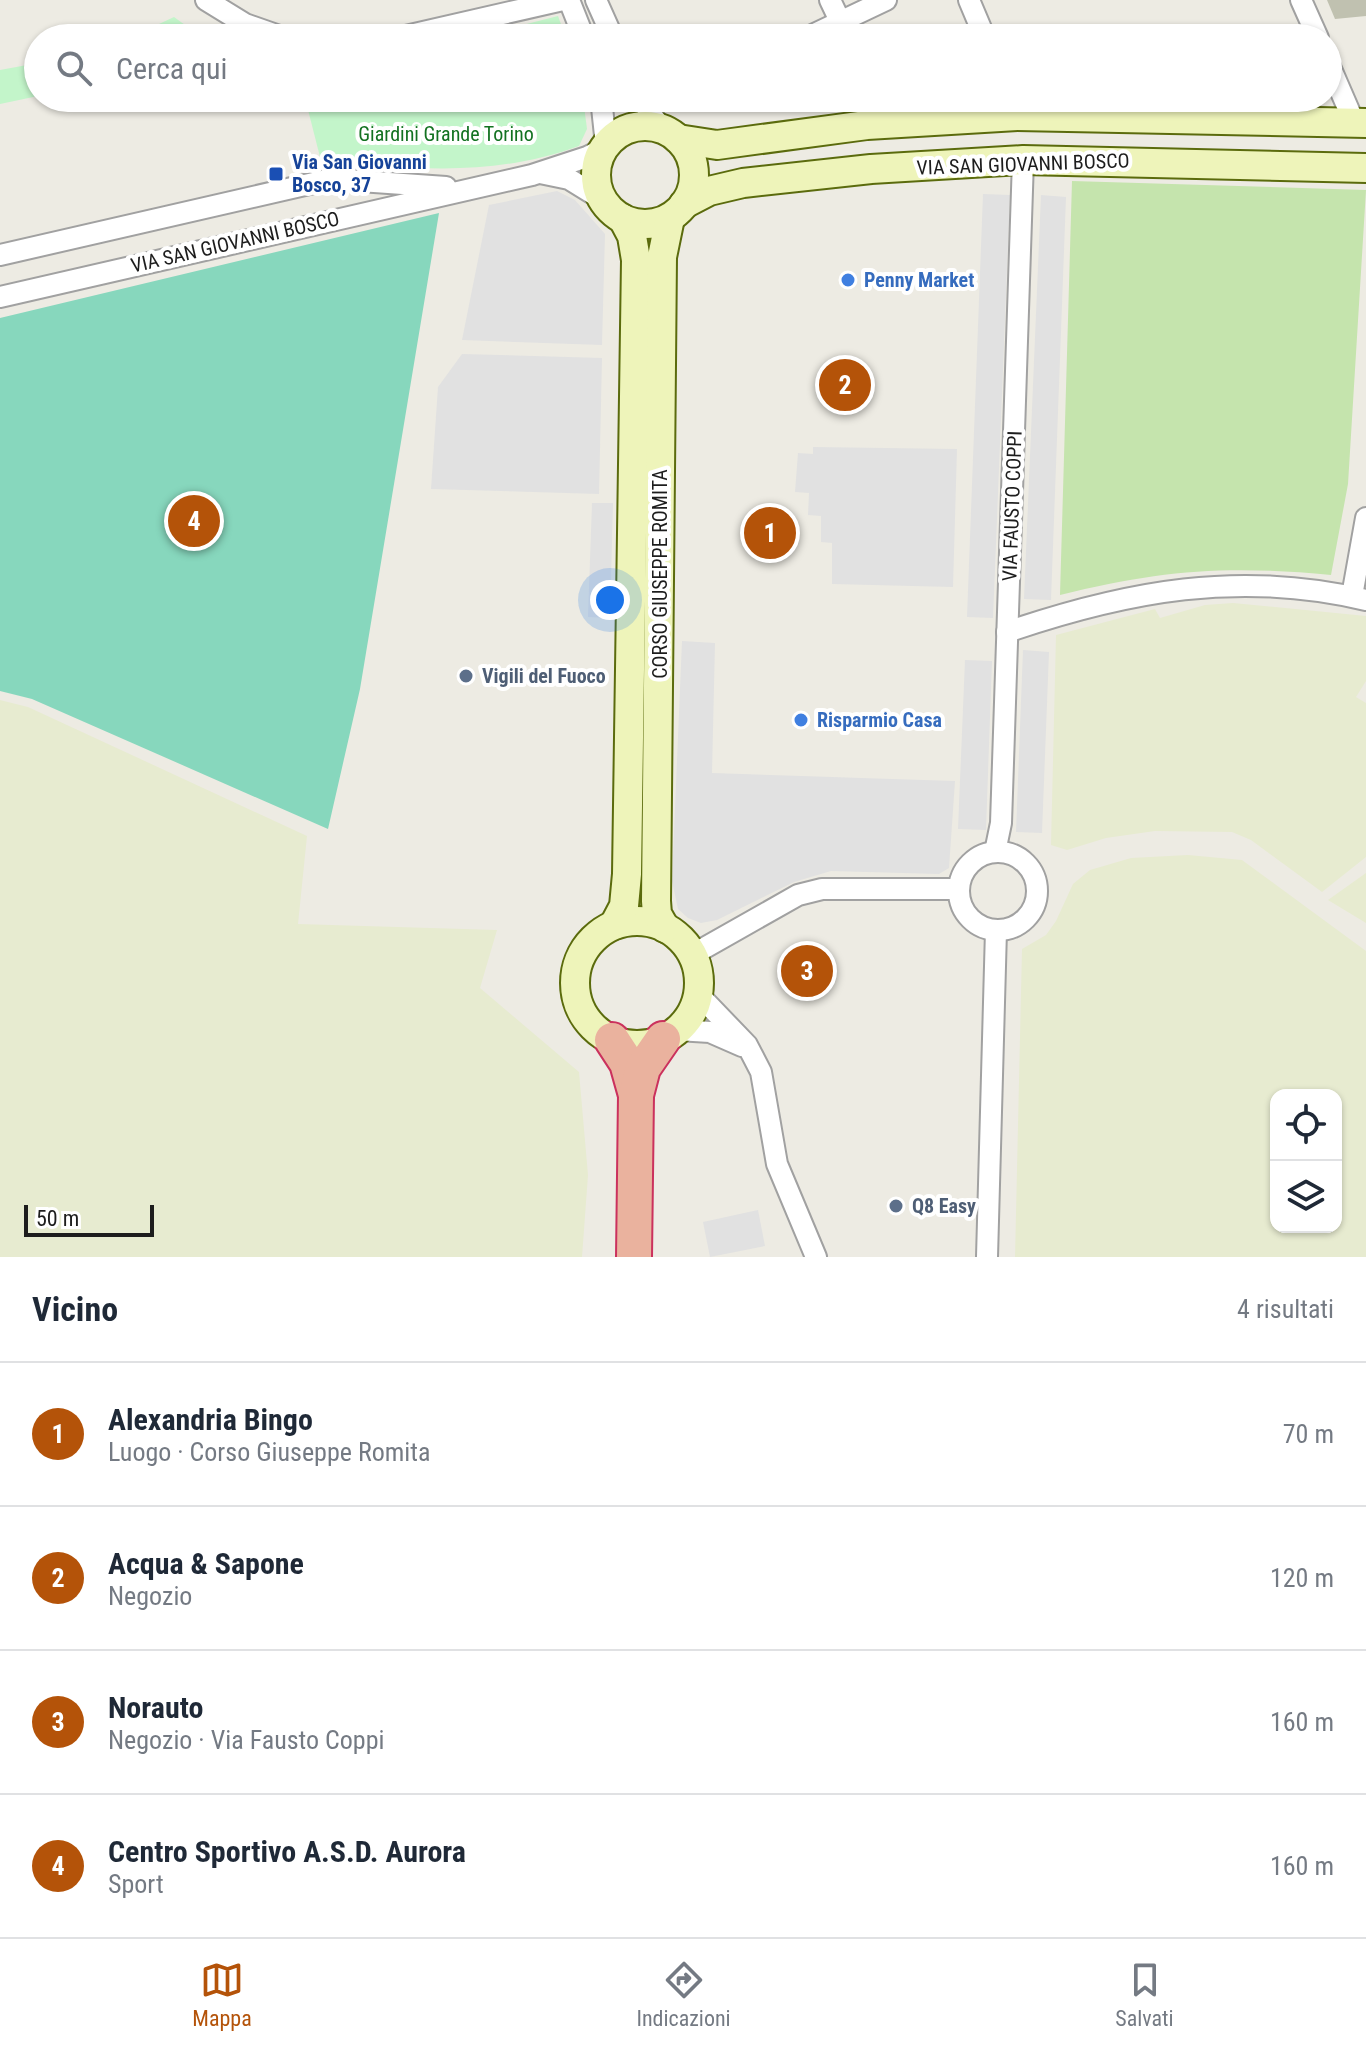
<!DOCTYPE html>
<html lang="it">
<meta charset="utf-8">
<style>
body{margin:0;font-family:"Roboto Condensed",sans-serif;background:#f6f6f7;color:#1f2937}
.controls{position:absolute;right:24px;bottom:24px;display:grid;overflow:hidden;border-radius:16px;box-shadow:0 2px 6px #0004}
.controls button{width:72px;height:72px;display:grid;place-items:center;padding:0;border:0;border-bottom:2px solid #e0e1e3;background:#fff;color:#1f2937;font:40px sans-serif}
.scale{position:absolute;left:24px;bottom:20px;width:130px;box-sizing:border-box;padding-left:8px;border:4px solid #1d1d1d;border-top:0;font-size:22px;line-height:28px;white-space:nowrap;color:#1d1d1d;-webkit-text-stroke:6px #fff;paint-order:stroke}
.you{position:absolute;left:610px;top:600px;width:28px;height:28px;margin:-20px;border:6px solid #fff;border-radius:50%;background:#1a73e8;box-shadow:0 0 0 12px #1a73e833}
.badge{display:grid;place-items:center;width:52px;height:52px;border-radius:50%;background:#b45309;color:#fff;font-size:26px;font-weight:700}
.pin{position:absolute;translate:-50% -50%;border:4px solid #fff;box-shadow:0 2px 8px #0006}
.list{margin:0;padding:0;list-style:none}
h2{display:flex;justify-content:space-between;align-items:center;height:104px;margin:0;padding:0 32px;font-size:34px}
h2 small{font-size:26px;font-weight:400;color:#747a83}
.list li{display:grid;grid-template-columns:52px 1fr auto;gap:24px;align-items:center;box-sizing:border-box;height:144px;padding:0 32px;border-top:2px solid #e0e1e3}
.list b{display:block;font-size:30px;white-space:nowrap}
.list p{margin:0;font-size:26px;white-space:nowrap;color:#747a83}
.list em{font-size:26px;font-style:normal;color:#747a83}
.icon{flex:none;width:44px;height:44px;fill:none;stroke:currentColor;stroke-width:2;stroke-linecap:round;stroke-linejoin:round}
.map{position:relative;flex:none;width:1366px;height:1257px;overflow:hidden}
.search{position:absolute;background:#fff;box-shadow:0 2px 6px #0004;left:24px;right:24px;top:24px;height:88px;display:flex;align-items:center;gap:20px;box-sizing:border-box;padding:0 28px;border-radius:44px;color:#747a83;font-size:30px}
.sheet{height:680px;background:#fff}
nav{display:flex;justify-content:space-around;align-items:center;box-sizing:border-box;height:112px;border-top:2px solid #e0e1e3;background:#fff;font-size:22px;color:#747a83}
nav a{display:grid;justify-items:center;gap:4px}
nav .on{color:#b45309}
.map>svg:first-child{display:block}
.construction{fill:#c0c1b0}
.farmland{fill:#e7ebd0;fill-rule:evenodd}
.grass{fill:#c5e4ad}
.park{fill:#c3f5ca}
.pitch{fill:#87d7bd}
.parking{fill:#e1e1e1}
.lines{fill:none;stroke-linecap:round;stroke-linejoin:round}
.minor-casing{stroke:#a1a1a1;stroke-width:24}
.secondary-casing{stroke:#5b6b0d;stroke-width:32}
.trunk-casing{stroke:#cb315d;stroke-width:38}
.minor{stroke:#fff;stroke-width:20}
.secondary{stroke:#eef4ba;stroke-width:28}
.trunk{stroke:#eab29e;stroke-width:34}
.transit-dot{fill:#1a4fb4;stroke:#fff;stroke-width:3}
.shop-dot{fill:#3f7fe0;stroke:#fff;stroke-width:3}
.service-dot{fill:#5c6f8a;stroke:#fff;stroke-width:3}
.labels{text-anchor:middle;stroke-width:8;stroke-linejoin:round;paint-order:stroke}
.park-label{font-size:20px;fill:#137221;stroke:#fff}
.transit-label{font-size:20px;font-weight:bold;fill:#164399;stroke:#fff;text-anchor:start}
.street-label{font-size:20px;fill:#1d1d1d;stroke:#fff}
.shop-label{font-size:20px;font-weight:bold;fill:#366cbe;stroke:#fff;text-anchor:start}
.service-label{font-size:20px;font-weight:bold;fill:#4e5e75;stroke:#fff;text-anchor:start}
</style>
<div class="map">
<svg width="1366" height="1257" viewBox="0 0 1366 1257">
<rect width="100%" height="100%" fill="#edebe3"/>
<!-- construction -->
<polygon class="construction" points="1327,0 1366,0 1366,16 1335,19"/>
<!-- farmland -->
<g class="farmland">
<polygon points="1233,603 1366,616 1366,681 1356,697 1366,703 1366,857 1322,892 1251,840 1232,832 1155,831 1106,838 1067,850 1051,845 1056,635 1155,609 1160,618 1205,605"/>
<polygon points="0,700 28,707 307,836 298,924 497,930 480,988 579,1072 588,1175 582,1257 0,1257"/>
<path d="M 1188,855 L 1242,860 L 1366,951 L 1366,1257 L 1015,1257 L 1022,949 L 1046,935 L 1056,921 L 1073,884 L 1090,870 L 1131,858 ZM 1336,1095 L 1336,1227 L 1276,1227 L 1276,1095 Z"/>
<polygon points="1366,873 1366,923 1328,900"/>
</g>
<!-- grass -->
<path class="grass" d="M 1072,181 L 1366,190 L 1348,484 L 1331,575 C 1227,565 1160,570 1060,595 Z"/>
<!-- park -->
<g class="park">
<polygon points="558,16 566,38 471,38"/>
<polygon points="174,17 203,38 129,38"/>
<polygon points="38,63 38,96 0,104 0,70"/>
<path d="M 305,98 L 583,98 L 587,129 L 579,146 C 495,177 406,171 320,157 Z"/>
</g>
<!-- pitch -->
<polygon class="pitch" points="439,213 360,689 328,829 32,699 0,691 0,318"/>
<!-- parking -->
<g class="parking">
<polygon points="557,191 575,200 605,234 602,345 462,340 489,205"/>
<polygon points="983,194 1010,195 993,618 967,617"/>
<polygon points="1041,195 1066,197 1051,600 1024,599"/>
<polygon points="462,354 602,358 599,494 431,489 438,387"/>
<polygon points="813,447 957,449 953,587 832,584 832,543 821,542 821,516 808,515 809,493 795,492 798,453 813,454"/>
<polygon points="592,503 613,503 610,618 588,617"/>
<polygon points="682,641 715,643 712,773 955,781 949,868 939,874 831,871 794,882 717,920 701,923 688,918 678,909 672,881"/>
<polygon points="1023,650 1049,652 1042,833 1016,832"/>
<polygon points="965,660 992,661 986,830 958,829"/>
<polygon points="758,1210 765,1246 710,1257 703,1222"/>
</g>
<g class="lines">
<!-- minor casing -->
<g class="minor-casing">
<g id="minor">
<polyline points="206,0 245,24 285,38"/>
<polyline points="569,0 584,38"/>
<polyline points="596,0 613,38"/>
<polyline points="830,0 840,21"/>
<polyline points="969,0 985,38"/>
<polyline points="1301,0 1318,38"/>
<polyline points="397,38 563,0"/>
<polyline points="806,38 886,0"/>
<polyline points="1328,62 1354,122"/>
<polyline points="601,98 606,145"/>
<polyline points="640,98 661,128"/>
<polyline points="540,173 569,179 603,200"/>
<polyline points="0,255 331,179 446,187"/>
<polyline points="0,297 532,175 587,157 604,148"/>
<polyline points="1352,596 1366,518"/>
<path d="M 1007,632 C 1127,591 1240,570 1366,600"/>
<polyline points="995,852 1001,823 1023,160"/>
<circle cx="998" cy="891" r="39"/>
<polyline points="692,955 798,895 822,889 959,889"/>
<polyline points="698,994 747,1045 761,1072 777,1164 816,1257"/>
<polyline points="677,1030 710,1032 742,1046"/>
<polyline points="987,1257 996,930"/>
</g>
</g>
<!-- secondary casing -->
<g class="secondary-casing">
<g id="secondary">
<circle cx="645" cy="175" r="49"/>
<polyline points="678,139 717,145 867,125 1017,116 1366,123"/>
<polyline points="684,204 709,191 743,183 871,169 1023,160 1366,168"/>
<circle cx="637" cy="983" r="62"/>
<polyline points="614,925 624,906 627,874 636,260 632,236 623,219"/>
<polyline points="665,928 657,914 656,901 662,257 670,218"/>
</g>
</g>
<!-- trunk casing -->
<g class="trunk-casing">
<g id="trunk">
<polyline points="612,1040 627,1063 636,1095"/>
<polyline points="634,1257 636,1095 643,1068 663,1039"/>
</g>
</g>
<!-- minor -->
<use href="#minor" class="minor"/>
<!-- secondary -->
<use href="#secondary" class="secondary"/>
<!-- trunk -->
<use href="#trunk" class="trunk"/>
</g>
<!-- markers -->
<rect class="transit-dot" x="268" y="166" width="16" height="16" rx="4"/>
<g class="shop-dot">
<circle cx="848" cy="280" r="8"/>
<circle cx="801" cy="720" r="8"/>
</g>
<g class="service-dot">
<circle cx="466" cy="676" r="8"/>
<circle cx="896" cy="1206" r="8"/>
</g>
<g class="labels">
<!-- park labels -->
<g class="park-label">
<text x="446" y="141">Giardini Grande Torino</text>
</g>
<!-- transit labels -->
<g class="transit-label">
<text x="292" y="169">Via San Giovanni<tspan x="292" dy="23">Bosco, 37</tspan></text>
</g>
<!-- street labels -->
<g class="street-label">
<text transform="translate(1023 164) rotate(-2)" y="7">VIA SAN GIOVANNI BOSCO</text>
<text transform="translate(235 242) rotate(-13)" y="7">VIA SAN GIOVANNI BOSCO</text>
<text transform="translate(1012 506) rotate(-88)" y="7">VIA FAUSTO COPPI</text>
<text transform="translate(660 574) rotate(-90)" y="7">CORSO GIUSEPPE ROMITA</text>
</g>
<!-- shop labels -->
<g class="shop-label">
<text x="864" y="287">Penny Market</text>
<text x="817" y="727">Risparmio Casa</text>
</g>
<!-- service labels -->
<g class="service-label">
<text x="482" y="683">Vigili del Fuoco</text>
<text x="912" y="1213">Q8 Easy</text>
</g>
</g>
</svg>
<div class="controls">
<button><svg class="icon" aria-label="locate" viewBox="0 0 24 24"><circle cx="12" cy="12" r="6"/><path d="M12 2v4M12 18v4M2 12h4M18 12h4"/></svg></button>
<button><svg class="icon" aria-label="layers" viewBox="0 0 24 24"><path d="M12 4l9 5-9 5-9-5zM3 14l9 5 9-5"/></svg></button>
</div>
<div class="scale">50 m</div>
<div class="you"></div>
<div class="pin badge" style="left:770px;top:533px">1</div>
<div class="pin badge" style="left:845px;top:385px">2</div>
<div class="pin badge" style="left:807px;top:971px">3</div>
<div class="pin badge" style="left:194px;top:521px">4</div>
<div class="search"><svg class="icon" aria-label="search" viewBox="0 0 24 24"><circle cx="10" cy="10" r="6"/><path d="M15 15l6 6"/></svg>Cerca qui</div>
</div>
<section class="sheet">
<h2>Vicino<small>4 risultati</small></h2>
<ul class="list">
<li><span class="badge">1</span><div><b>Alexandria Bingo</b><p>Luogo · Corso Giuseppe Romita</p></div><em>70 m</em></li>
<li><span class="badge">2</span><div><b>Acqua &amp; Sapone</b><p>Negozio</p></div><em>120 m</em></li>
<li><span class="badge">3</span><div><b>Norauto</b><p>Negozio · Via Fausto Coppi</p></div><em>160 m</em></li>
<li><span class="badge">4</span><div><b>Centro Sportivo A.S.D. Aurora</b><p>Sport</p></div><em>160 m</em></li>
</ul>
</section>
<nav>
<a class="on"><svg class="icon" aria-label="map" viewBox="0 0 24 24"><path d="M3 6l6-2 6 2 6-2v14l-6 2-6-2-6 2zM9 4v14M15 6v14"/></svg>Mappa</a>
<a><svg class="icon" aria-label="directions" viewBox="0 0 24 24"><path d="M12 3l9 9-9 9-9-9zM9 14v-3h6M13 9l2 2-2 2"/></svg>Indicazioni</a>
<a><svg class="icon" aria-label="saved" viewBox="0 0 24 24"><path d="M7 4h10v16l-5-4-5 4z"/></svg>Salvati</a>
</nav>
